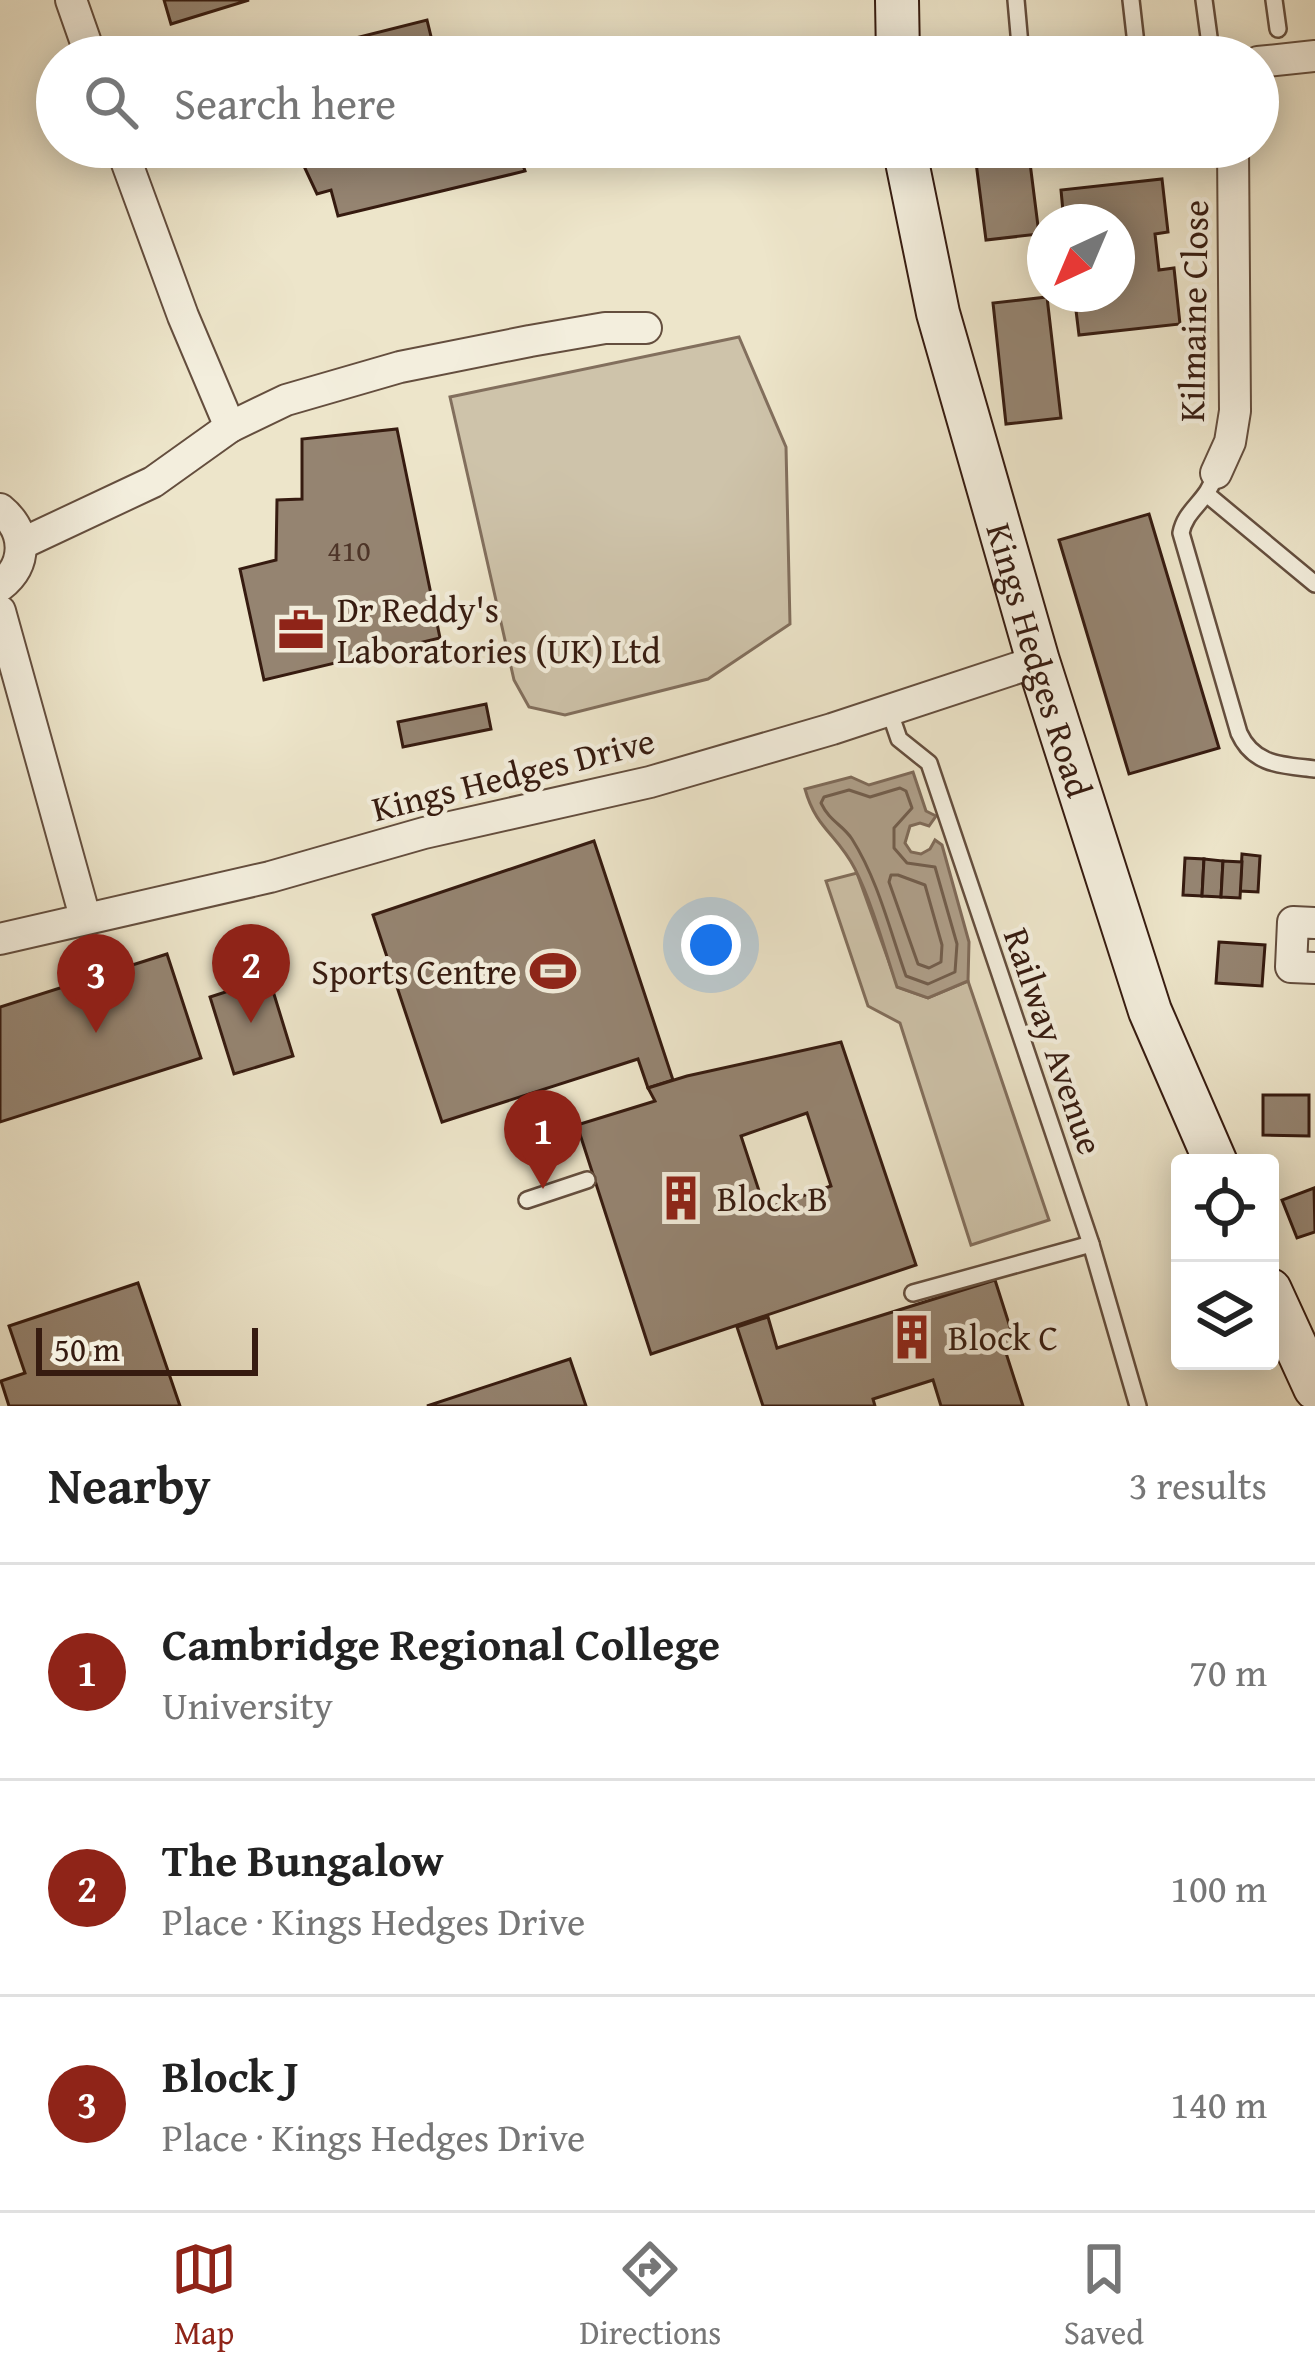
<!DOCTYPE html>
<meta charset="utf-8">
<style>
body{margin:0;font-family:"Gentium Book Plus",serif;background:#f6f6f6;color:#222}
.controls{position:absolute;right:36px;bottom:36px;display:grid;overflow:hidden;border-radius:12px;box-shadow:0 6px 30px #0003}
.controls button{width:108px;height:108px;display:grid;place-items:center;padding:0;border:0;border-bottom:3px solid #e0e0e0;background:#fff;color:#222;font:60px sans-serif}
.compass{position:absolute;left:1027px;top:204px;width:108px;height:108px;border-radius:50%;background:#fff;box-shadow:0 6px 30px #0003;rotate:224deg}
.scale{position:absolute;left:36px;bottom:30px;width:222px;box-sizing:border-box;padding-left:12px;border:6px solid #361b10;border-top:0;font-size:33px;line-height:42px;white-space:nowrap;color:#361b10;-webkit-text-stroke:9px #f3eedd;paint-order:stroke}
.you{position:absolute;left:711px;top:945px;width:42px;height:42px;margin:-30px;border:9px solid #fff;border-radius:50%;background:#1a73e8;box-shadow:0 0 0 18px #1a73e833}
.badge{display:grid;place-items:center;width:78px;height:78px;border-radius:50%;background:#8f2418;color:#fff;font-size:39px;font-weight:700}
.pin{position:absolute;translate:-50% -99px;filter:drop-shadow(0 3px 6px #0008)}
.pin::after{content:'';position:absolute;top:63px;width:42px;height:36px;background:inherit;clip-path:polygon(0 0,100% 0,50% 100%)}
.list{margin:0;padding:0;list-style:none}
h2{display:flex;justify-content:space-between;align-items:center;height:156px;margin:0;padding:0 48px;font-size:51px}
h2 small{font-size:39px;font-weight:400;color:#767676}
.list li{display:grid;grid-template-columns:78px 1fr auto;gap:36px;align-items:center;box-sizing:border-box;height:216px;padding:0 48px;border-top:3px solid #e0e0e0}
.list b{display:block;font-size:45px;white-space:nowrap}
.list p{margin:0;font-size:39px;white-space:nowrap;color:#767676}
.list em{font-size:39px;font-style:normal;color:#767676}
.icon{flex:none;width:66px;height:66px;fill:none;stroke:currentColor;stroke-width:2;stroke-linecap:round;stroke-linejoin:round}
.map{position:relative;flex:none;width:1315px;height:1406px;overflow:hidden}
.search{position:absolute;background:#fff;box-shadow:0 6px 30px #0003;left:36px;right:36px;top:36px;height:132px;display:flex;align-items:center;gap:30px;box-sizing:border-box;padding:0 42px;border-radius:66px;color:#767676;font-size:45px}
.sheet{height:804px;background:#fff}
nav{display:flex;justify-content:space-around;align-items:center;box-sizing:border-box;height:168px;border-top:3px solid #e0e0e0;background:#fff;font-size:33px;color:#767676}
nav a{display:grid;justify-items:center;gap:6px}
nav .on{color:#8f2418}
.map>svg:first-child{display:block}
.green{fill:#cec3aa;stroke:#826f5d;stroke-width:3}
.water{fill:#afa08b;stroke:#7f6b5a;stroke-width:3}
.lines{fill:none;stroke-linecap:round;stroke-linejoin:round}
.shore{stroke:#725e4e;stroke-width:3}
.building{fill:#958471;stroke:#361b10;stroke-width:3;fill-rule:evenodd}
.lane-casing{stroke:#644e3e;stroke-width:20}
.street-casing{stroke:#644e3e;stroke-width:34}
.secondary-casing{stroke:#361b10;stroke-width:46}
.lane{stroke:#f3eedd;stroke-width:15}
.street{stroke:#f3eedd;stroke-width:30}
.secondary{stroke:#f3eedd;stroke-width:42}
.labels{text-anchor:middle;stroke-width:9;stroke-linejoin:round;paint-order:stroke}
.number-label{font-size:30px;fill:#4e3528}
.street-label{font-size:36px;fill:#361b10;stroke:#f3eedd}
.poi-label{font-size:36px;fill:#361b10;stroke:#f3eedd;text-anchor:start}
</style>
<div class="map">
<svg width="1315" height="1406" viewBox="0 0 1315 1406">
<rect width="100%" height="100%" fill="#ede5ca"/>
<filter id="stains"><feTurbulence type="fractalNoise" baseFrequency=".00167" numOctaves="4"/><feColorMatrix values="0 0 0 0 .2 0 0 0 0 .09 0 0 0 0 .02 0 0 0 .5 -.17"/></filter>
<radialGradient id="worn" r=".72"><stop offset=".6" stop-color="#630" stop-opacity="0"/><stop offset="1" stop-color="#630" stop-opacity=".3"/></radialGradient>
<!-- green -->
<g class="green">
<polygon points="739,337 786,447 790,624 708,679 565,715 529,707 514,680 450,397"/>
<polygon points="857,873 898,987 928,998 968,981 1049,1220 971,1245 900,1023 868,1006 826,881"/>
</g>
<!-- water -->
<path class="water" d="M 913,772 L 926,811 L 936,816 L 929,826 L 920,823 L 910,826 L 905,843 L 911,852 L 921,854 L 930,849 L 935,840 L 942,845 L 969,942 L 968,981 L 928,998 L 897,987 C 884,948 873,905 855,869 C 837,834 816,829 805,789 L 851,777 L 869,785 Z"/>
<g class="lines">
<!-- shore -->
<g class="shore">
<path d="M 900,788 L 906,791 L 912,808 L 894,828 L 894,848 L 907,863 L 935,867 L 957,944 L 955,972 L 928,984 L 906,976 C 890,931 878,880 852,839 C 842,824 830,822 821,803 L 824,797 L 849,790 L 870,797 Z"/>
<polygon points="898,875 925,885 942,945 941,962 929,968 918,964 889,882 891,875"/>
</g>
</g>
<!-- building -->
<g class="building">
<polygon points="164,0 249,0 171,24"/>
<polygon points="427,20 436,57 280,57"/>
<polygon points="295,147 517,147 525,171 338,216 331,190 317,194"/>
<polygon points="974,147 1028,147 1039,234 986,240"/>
<polygon points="1162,179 1168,232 1155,234 1159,270 1174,268 1180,324 1079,335 1074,294 1117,294 1117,222 1064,222 1061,190"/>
<polygon points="1047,297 1061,418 1006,424 993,303"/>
<polygon points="397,429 440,638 264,680 240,569 276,560 277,500 302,499 302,439"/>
<polygon points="1149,514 1219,748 1129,774 1059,540"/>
<polygon points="486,704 491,729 403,747 398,722"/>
<polygon points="594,841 673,1080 648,1088 638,1059 442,1122 373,915"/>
<polygon points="1242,854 1260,856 1258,892 1240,891"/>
<polygon points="1185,858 1204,859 1202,896 1183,895"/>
<polygon points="1204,859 1223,861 1221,897 1202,896"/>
<polygon points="1223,861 1242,862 1240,898 1221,897"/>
<polygon points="1219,942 1265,945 1262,986 1216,983"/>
<polygon points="167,954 201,1058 0,1122 0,1007"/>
<polygon points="269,978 293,1056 234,1074 210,997"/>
<path d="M 841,1042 L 916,1265 L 651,1354 L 577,1125 L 655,1101 L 648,1088 L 687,1076 ZM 807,1113 L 831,1186 L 765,1209 L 741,1136 Z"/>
<polygon points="1263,1095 1309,1095 1309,1136 1263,1135"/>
<polygon points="1314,1188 1315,1232 1297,1238 1282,1200"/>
<polygon points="995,1280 1017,1349 1006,1353 1023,1406 941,1406 933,1380 873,1399 875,1406 763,1406 737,1327 768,1317 777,1348"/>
<polygon points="138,1283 180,1406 9,1406 1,1381 25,1373 9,1326"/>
<polygon points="570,1359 586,1406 427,1406"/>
</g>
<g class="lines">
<!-- lane casing -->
<g class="lane-casing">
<g id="lane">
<polyline points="1016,0 1021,57"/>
<polyline points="1131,0 1136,44"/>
<polyline points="1204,0 1209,37"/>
<polyline points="1274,0 1278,29"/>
<path d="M 1216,473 C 1207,503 1186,508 1181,533 L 1239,733 C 1254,766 1283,765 1315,769"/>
<polyline points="1209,496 1315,584"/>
<polyline points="889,710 899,739 929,763 1091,1244 1138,1406"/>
<polyline points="527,1200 587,1180"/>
<polyline points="913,1293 1091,1244"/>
</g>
</g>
<!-- street casing -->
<g class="street-casing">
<g id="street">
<polyline points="71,0 91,57"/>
<polyline points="1258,62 1315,56"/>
<polyline points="121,147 183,316 230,427"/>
<polyline points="1216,473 1230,442 1235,411 1233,147"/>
<path d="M 0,509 C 27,531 28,564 0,586"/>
<polyline points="21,544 153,482 230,427 286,400 400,367 530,341 605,328 646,328"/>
<polyline points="0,611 85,917"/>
<polyline points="1315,923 1293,922 1291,967 1315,968"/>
<polyline points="0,939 270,877 424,833 650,782 832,729 1038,661"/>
</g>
</g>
<!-- secondary casing -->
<g class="secondary-casing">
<g id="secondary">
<polyline points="897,0 898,57"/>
<path id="s1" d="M 904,147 L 938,313 L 1038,661 L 1150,1011 L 1216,1163"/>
<polyline points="1270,1290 1315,1388"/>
</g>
</g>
<!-- lane -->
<use href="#lane" class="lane"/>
<!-- street -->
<use href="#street" class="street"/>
<!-- secondary -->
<use href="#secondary" class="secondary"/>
</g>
<!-- icons -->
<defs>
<g id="office-bare" transform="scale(3.6)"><path d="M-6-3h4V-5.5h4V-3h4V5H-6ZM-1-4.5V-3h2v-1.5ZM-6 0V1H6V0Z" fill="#8f2418" stroke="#f3eedd" stroke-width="2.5" paint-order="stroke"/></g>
<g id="stadium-bare" transform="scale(3.6)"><path d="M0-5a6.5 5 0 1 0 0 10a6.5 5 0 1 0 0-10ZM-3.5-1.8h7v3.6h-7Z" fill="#8f2418" stroke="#f3eedd" stroke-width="2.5" paint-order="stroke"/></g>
<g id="building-bare" transform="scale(3.6)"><path d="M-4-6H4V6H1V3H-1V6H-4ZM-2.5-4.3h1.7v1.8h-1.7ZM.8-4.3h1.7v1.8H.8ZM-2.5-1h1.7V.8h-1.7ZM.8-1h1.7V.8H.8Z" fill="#8f2418" stroke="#f3eedd" stroke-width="2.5" paint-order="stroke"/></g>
</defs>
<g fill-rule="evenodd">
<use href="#office-bare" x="301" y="630"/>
<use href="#stadium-bare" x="553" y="971"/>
<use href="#building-bare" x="681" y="1198"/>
<use href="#building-bare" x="912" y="1337"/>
</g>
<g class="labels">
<!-- number labels -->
<g class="number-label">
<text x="349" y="561">410</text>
</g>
<!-- street labels -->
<g class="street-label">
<text transform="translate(1193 311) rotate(-89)" y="13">Kilmaine Close</text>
<text dy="13" stroke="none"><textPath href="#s1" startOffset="531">Kings Hedges Road</textPath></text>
<text transform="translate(513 774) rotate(-14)" y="13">Kings Hedges Drive</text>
<text transform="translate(1054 1041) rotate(71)" y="13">Railway Avenue</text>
</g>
<!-- poi labels -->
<g class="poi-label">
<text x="337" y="622">Dr Reddy's<tspan x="337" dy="41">Laboratories (UK) Ltd</tspan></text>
<text x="517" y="984" text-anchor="end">Sports Centre</text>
<text x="717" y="1211">Block B</text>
<text x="948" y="1350">Block C</text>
</g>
</g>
<rect width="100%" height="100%" filter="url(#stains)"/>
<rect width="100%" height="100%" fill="url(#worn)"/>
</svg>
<div class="controls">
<button><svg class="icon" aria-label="locate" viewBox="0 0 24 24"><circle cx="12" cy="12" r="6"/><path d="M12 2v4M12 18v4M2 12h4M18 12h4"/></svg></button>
<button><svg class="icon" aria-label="layers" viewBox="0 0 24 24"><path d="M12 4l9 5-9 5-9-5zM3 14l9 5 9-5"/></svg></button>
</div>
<svg class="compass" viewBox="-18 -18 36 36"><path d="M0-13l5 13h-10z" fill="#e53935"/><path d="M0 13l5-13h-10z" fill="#767676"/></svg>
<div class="scale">50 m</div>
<div class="you"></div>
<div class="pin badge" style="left:543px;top:1189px">1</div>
<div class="pin badge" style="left:251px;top:1023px">2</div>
<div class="pin badge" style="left:96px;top:1033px">3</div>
<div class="search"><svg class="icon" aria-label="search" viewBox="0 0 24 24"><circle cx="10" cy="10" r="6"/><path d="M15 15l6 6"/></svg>Search here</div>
</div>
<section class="sheet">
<h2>Nearby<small>3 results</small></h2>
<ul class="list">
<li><span class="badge">1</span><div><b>Cambridge Regional College</b><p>University</p></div><em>70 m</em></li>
<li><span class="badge">2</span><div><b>The Bungalow</b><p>Place · Kings Hedges Drive</p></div><em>100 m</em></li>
<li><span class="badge">3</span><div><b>Block J</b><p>Place · Kings Hedges Drive</p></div><em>140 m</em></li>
</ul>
</section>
<nav>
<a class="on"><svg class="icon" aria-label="map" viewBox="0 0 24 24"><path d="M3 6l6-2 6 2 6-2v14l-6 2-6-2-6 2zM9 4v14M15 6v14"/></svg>Map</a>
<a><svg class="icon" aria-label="directions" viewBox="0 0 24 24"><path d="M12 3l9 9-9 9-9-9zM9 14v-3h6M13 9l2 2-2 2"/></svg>Directions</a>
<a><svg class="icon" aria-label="saved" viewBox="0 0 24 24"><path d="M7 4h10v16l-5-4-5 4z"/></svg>Saved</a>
</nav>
